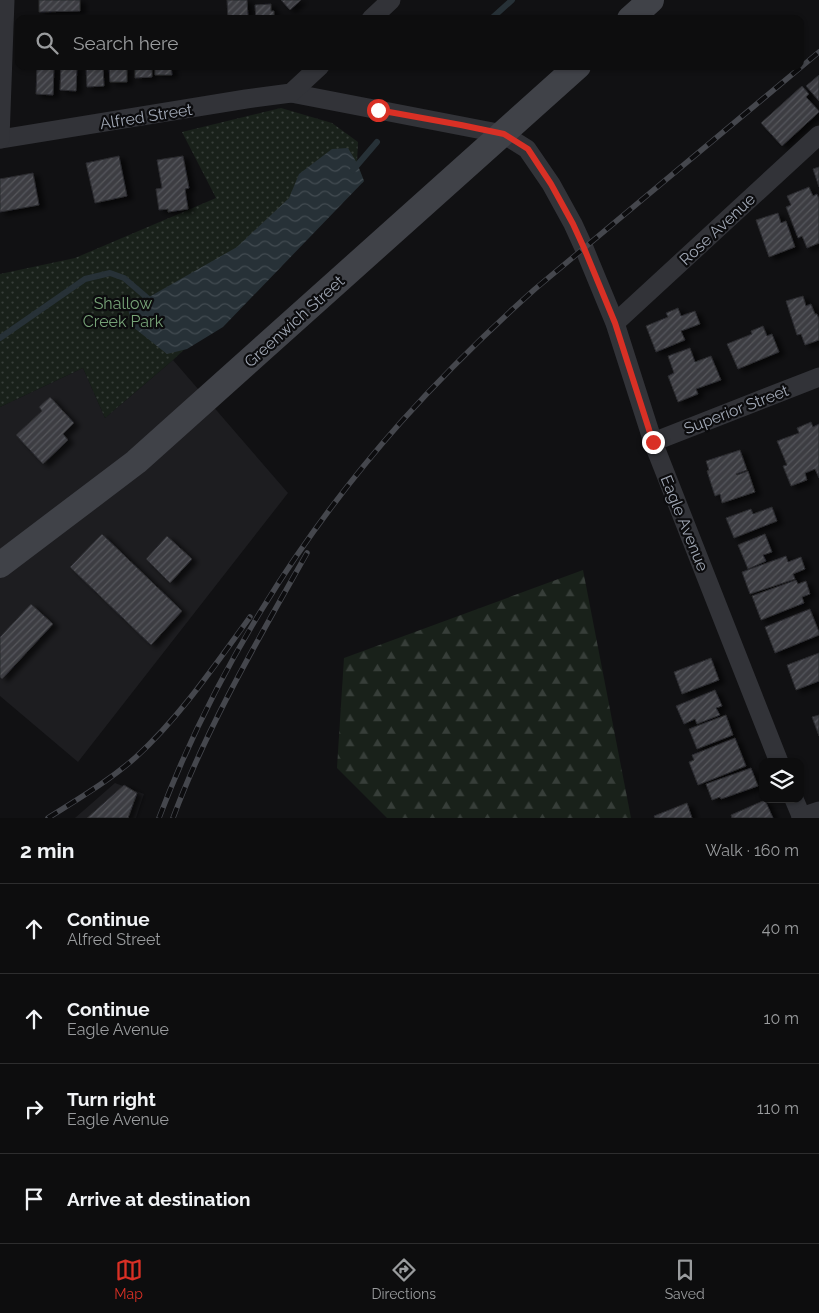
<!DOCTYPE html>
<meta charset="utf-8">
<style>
body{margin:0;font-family:Raleway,sans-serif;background:#161617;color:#f1f3f6}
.controls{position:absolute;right:15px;bottom:15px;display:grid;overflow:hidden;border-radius:10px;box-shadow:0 1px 4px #0004}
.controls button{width:45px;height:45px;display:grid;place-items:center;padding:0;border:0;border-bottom:1px solid #2d2d2e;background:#0d0d0e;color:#f1f3f6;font:25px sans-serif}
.stop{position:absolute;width:15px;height:15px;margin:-11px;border:4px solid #d93025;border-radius:50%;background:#fff}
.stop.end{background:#d93025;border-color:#fff;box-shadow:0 1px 5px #0008}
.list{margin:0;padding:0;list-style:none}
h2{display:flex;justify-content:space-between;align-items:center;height:65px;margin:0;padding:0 20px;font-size:21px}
h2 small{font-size:16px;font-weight:400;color:#9a9c9e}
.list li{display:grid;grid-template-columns:32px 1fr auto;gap:15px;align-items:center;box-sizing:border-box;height:90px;padding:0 20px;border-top:1px solid #2d2d2e}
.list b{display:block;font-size:19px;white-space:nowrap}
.list p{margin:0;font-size:16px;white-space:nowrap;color:#9a9c9e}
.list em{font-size:16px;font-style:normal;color:#9a9c9e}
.icon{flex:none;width:28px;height:28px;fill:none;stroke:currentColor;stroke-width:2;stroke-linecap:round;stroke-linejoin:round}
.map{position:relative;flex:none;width:819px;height:818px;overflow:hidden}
.search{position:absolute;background:#0d0d0e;box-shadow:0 1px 4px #0004;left:15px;right:15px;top:15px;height:55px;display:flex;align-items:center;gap:12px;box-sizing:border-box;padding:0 18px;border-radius:10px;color:#9a9c9e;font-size:19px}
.sheet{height:425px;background:#0d0d0e}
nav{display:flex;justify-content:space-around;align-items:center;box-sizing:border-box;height:70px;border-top:1px solid #2d2d2e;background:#0d0d0e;font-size:14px;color:#9a9c9e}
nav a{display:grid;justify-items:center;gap:2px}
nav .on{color:#d93025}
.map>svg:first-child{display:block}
.built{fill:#1d1d20}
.grass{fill:url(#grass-dots)}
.forest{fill:url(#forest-firs)}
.water{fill:url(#water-waves)}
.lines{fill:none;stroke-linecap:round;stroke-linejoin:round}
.stream{stroke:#273137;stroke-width:6}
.building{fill:url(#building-hatch);stroke:#2b2b2f;filter:url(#shadow)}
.street{stroke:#323338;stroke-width:19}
.secondary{stroke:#404248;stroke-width:26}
.rail-casing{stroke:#45474d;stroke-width:5.5}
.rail{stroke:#0c0c0e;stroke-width:4;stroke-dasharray:11;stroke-linecap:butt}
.route{stroke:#d93025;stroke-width:6}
.labels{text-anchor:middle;stroke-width:4.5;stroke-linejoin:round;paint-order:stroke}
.street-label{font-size:16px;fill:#a1a8b5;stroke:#0c0c0e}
.park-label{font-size:16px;fill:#76a277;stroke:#0c0c0e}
</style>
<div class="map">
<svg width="819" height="818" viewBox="0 0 819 818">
<defs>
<pattern id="grass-dots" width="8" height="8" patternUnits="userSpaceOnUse" patternTransform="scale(1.25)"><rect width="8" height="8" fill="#19211a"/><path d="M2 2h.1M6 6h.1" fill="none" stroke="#373e39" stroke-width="1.8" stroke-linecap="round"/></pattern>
<pattern id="forest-firs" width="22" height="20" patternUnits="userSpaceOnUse" patternTransform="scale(1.25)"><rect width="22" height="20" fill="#19211a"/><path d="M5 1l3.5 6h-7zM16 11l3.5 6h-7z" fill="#373e39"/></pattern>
<pattern id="water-waves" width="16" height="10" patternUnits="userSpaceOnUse" patternTransform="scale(1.25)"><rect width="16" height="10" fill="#273137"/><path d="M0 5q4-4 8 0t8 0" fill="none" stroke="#434c52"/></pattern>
<pattern id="building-hatch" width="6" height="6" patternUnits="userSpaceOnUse" patternTransform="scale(1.25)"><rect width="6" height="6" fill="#3d3e43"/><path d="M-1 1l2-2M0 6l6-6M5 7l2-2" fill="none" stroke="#56575c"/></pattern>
<filter id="shadow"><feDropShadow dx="5.5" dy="3" stdDeviation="2.5" flood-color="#0009"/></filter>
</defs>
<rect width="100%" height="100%" fill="#111113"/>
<!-- built -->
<g class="built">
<polygon points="173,360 288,493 78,762 0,696 0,407 83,368 105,418"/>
<polygon points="115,783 144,794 136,818 75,818"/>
</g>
<!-- grass -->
<polygon class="grass" points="281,108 332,123 358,142 357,163 364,181 173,360 105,418 83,368 0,407 0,274 75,258 216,198 182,132"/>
<!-- forest -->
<polygon class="forest" points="583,570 631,818 387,818 337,768 344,658"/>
<!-- water -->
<polygon class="water" points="348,148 357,163 364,181 223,327 187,349 167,354 133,327 128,309 237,247 289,198 299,174 332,149"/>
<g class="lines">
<!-- stream -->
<g class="stream">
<polyline points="491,19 512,0"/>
<polyline points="353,170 377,142"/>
<polyline points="0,338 85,279 110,273 124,278 152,302"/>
</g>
</g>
<!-- building -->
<g class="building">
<polygon points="39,0 80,0 80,11 39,12"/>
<polygon points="227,0 247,0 248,17 250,17 250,19 227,19 228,19"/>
<polygon points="281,0 301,0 290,10"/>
<polygon points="271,4 271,11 274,11 274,19 256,19 255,5"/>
<polygon points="37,66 54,66 53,95 36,94"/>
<polygon points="61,66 77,66 76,91 60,90"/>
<polygon points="86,66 103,66 104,86 87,87"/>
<polygon points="109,66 127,66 127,82 110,82"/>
<polygon points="135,66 152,66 152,77 135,78"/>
<polygon points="155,66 171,66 172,75 155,75"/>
<polygon points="819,75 819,101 806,86"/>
<polygon points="802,86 809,94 806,97 819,111 819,112 782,146 761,123"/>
<polygon points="119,156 127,196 95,203 86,163"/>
<polygon points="183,156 189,188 185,189 188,209 168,212 168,209 159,210 156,189 162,188 157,160"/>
<polygon points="819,167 819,187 813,169"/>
<polygon points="33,173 39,205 0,212 0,179"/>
<polygon points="809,187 813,196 817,194 819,199 819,243 807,248 802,236 798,238 786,207 791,205 787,196"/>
<polygon points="778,213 781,223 786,221 795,247 769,257 756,220"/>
<polygon points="803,296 806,306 811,304 815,314 817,314 819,319 819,340 805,345 801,334 797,335 786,301"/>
<polygon points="678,308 681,316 695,311 700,324 681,331 685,340 656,352 646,326 668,317 666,313"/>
<polygon points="763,326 767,336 772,334 779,352 738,369 727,344 752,334 751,331"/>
<polygon points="690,348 695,362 711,356 721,380 696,389 698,394 678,402 668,376 674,373 668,356"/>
<polygon points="50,397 74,423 63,434 68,440 43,464 16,435 42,411 39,407"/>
<polygon points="811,422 813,427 819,424 819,478 815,469 805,473 807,480 791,486 783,466 787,465 777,441 799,433 797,428"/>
<polygon points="740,450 747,470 736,474 737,475 748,471 755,492 722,503 720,494 715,496 707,471 709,470 706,461"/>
<polygon points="772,507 777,521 734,538 726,518 751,509 753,514"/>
<polygon points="102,534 182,611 151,645 70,567"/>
<polygon points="765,534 772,552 763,555 766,561 748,569 738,545"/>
<polygon points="167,536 192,559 170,583 146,559"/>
<polygon points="786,556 788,562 801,557 805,569 793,574 795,579 750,594 742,572"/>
<polygon points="796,580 798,584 806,581 810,594 802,597 804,603 761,620 752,596"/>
<polygon points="31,604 53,624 2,679 0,677 0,637"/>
<polygon points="810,609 819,632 819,635 775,653 765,627"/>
<polygon points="819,653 819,681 796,690 787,665"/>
<polygon points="711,658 719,680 682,694 674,672"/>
<polygon points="715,690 722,706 716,708 720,715 697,724 695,719 684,724 676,706"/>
<polygon points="726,715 733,735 697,749 689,729"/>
<polygon points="819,715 819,736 812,717"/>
<polygon points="735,738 746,766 698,785 689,762 694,760 692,755"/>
<polygon points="751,768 758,786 721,799 720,797 712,800 706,784"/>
<polygon points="124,785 137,793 128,818 87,818"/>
<polygon points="765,800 773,818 732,818 731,815"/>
<polygon points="687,803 692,818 655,818 654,816"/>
</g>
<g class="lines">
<!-- street -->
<g class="street">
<polyline points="371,19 391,0"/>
<polyline points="291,93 503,134 527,149 551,184 573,224 584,248 615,323 653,442 779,762"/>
<polyline points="0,139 246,99 291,93 320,66"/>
<polyline points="0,139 5,0"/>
<polyline points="615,323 819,135"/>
<polyline points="653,442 819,377"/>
<polyline points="794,799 802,818"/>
<polyline points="801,817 819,811"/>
</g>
<!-- secondary -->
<g class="secondary">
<polyline points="630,19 651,0"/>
<polyline points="0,565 136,462 578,66"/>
</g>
<!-- rail casing -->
<g class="rail-casing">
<g id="rail">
<path d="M 48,818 C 78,799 109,781 136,757 C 180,717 215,665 250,617"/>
<path d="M 159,818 C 214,673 298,538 401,422 C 443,375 488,331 535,289 L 819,52"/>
<path d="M 173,818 C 207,726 259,638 307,553"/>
</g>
</g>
<!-- rail -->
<use href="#rail" class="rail"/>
</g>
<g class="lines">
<!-- route -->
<polyline class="route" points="378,110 461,125 504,134 528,149 551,184 573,224 584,248 615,323 653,442"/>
</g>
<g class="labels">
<!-- street labels -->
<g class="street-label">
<text transform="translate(146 116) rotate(-9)" y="6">Alfred Street</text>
<text transform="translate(717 229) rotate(-43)" y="6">Rose Avenue</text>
<text transform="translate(294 321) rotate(-42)" y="6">Greenwich Street</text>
<text transform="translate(736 409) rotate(-21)" y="6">Superior Street</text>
<text transform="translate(685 523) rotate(68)" y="6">Eagle Avenue</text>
</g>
<!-- park labels -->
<g class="park-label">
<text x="123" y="309">Shallow<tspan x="123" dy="18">Creek Park</tspan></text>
</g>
</g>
</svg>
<div class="controls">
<button><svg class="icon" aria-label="layers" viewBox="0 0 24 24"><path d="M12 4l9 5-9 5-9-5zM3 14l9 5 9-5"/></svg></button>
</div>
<div class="stop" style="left:378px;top:110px"></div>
<div class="stop end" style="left:653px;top:442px"></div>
<div class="search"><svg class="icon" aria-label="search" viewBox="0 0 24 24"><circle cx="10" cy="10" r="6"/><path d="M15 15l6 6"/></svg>Search here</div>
</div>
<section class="sheet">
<h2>2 min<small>Walk · 160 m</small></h2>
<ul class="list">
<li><svg class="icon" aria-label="ahead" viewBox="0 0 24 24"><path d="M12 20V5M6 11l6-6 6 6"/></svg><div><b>Continue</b><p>Alfred Street</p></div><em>40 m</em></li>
<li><svg class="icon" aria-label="ahead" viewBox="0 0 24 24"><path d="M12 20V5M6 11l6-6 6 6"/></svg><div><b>Continue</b><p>Eagle Avenue</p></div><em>10 m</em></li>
<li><svg class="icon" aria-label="right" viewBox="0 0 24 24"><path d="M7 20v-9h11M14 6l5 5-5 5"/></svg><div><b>Turn right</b><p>Eagle Avenue</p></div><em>110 m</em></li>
<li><svg class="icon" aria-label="arrive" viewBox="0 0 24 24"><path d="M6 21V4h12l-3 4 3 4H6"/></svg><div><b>Arrive at destination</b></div></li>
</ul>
</section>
<nav>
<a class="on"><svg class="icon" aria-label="map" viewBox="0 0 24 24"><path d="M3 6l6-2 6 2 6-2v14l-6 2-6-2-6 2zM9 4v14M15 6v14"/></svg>Map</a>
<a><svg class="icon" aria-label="directions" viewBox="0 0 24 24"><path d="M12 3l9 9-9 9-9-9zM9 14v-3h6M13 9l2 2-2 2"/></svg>Directions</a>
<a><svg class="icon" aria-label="saved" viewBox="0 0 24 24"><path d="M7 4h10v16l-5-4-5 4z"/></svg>Saved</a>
</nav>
